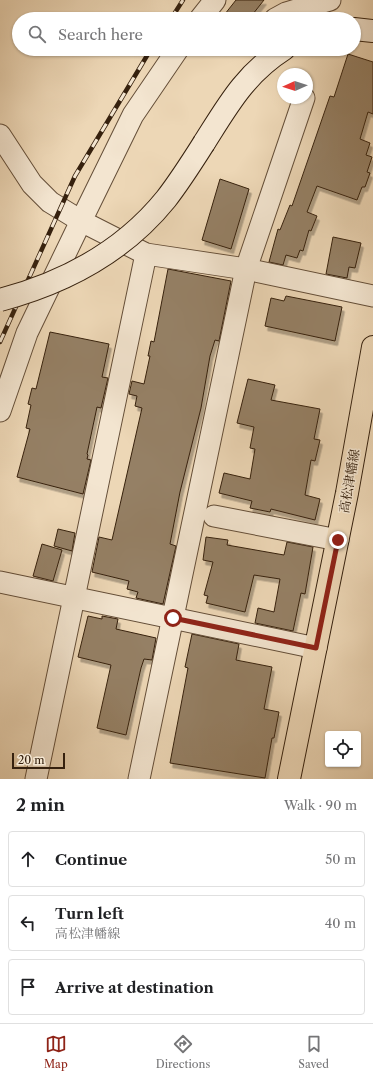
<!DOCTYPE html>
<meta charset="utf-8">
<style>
body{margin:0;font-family:"Libre Caslon Text","Noto Serif JP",serif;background:#f6f6f6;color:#202124}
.controls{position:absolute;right:12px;bottom:12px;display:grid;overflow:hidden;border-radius:4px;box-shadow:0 1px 3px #0004}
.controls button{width:36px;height:36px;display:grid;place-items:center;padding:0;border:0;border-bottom:1px solid #e0e0e0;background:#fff;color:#202124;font:20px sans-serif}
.compass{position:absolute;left:277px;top:68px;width:36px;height:36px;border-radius:50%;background:#fff;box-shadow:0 1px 3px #0004;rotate:267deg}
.scale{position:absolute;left:12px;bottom:10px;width:53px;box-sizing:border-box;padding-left:4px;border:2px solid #36210e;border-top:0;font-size:11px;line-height:14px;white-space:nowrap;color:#36210e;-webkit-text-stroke:3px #f3e5d0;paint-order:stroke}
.stop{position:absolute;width:12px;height:12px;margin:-9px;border:3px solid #8f2418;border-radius:50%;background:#fff}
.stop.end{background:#8f2418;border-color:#fff;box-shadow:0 1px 4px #0008}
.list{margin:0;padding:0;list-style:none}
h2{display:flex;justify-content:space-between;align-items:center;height:52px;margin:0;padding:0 16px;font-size:17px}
h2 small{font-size:13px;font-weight:400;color:#757577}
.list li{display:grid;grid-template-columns:26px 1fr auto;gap:12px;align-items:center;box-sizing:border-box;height:56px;margin:0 8px 8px;padding:0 8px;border:1px solid #e0e0e0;border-radius:4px}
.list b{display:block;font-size:15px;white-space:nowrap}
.list p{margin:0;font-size:13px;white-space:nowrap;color:#757577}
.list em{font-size:13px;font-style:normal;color:#757577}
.icon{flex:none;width:22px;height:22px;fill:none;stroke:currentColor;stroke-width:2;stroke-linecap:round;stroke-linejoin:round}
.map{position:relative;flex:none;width:373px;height:779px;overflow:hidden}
.search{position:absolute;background:#fff;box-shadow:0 1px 3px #0004;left:12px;right:12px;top:12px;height:44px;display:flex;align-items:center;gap:10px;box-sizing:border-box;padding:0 14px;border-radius:22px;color:#757577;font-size:15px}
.sheet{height:244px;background:#fff}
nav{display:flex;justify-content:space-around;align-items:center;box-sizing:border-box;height:56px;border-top:1px solid #e0e0e0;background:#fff;font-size:11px;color:#757577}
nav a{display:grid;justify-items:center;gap:2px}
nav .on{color:#8f2418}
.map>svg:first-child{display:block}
.building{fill:#958065;stroke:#36210e;filter:url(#shadow)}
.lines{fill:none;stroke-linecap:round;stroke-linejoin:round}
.street-casing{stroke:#644e38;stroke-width:23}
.secondary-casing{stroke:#36210e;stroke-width:24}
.primary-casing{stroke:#36210e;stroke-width:24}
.street{stroke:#f3e5d0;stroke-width:21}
.secondary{stroke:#f3e5d0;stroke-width:22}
.primary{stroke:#edd7b6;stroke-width:22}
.rail-casing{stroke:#36210e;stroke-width:4.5}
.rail{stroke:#f3e5d0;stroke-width:3;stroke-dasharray:9;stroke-linecap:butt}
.secondary-bridge-casing{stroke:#36210e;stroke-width:24;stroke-linecap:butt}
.secondary-bridge{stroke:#f3e5d0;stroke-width:22}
.route{stroke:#8f2418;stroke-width:5}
.labels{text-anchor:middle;stroke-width:3;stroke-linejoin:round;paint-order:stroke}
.street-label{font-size:13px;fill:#36210e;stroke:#f3e5d0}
</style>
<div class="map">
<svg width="373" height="779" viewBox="0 0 373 779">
<defs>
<filter id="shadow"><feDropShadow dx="2.5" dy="4.5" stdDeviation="0" flood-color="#0004"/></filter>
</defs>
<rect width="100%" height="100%" fill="#edd7b6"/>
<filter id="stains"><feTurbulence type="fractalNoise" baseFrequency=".005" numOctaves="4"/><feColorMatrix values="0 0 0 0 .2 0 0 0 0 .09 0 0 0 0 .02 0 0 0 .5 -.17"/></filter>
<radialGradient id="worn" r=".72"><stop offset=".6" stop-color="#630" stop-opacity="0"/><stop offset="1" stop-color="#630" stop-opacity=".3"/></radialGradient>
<!-- building -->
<g class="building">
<polygon points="236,0 264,0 249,19 221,19"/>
<polygon points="348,54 373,62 373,114 368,112 360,139 370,143 366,155 372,157 367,172 370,173 365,187 362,187 357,200 317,186 307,212 317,216 311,231 309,230 303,251 300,250 297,258 286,255 283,265 269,262 278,229 280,230 290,205 292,206 330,96 334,97"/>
<polygon points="220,179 249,189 231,249 202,240"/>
<polygon points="333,237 361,243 355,268 349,267 347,278 326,274"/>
<polygon points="168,269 231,281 219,341 215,340 210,356 201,408 180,492 170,544 176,546 163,604 136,598 138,592 127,589 129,581 92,572 99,537 112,540 142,408 135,406 137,396 129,394 132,381 144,384 150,356 148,356 151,341 154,342"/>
<polygon points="286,296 342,307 335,341 265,326 271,298 284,301"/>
<polygon points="50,332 109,344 102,377 108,378 101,408 97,407 87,454 88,455 87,459 91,460 83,494 17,477 30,429 26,428 31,405 28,404 32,388 36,389"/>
<polygon points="248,379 275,385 271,400 320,409 314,439 320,440 315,461 311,460 305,495 320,499 315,520 271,509 270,512 250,508 252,501 219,493 224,473 250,479 255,449 250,448 254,427 237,423"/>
<polygon points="58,529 75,533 72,551 54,546"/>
<polygon points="206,537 228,540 227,545 284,555 287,542 313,547 305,594 301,593 293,631 255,623 258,608 274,612 280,579 254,575 245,612 206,603 208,596 204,595 213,562 203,560"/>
<polygon points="42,544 62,550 53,581 33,576"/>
<polygon points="88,616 102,619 102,616 118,619 116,629 156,638 152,660 144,659 141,668 126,735 97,728 111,665 78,657"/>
<polygon points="192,634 239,644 236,660 272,667 264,709 279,712 274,738 272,738 265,778 170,763 188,668 185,667"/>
</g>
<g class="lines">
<!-- street casing -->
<g class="street-casing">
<g id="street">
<polyline points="200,19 215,0"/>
<polyline points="275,19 286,13 330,0"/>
<polyline points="0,135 32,184 50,202 81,221 146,254 246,269 373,296"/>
<polyline points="0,411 27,333 81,221 133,115 178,49"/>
<polyline points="214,516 338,540"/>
<polyline points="0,582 316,648"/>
<polyline points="36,779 146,254"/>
<polyline points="139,779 246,269 304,98"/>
</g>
</g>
<!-- secondary casing -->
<g class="secondary-casing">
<g id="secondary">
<polyline points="354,29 373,31"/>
<path d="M 204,143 C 228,105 245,74 284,49"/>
</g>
</g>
<!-- primary casing -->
<g class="primary-casing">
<polyline id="primary" points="289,779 347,493 373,347"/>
</g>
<!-- street -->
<use href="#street" class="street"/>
<!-- secondary -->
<use href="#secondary" class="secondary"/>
<!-- primary -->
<use href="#primary" class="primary"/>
<!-- rail casing -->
<g class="rail-casing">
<g id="rail">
<polyline points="171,19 183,0"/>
<polyline points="0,342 75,176 151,49"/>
</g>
</g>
<!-- rail -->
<use href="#rail" class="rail"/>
<!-- secondary-bridge casing -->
<g class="secondary-bridge-casing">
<path id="secondary-bridge" d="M 0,300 C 64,283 124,251 166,199 C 180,181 192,162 204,143"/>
</g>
<!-- secondary-bridge -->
<use href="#secondary-bridge" class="secondary-bridge"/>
</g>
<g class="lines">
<!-- route -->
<polyline class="route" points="173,618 316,648 338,540"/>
</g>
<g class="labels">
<!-- street labels -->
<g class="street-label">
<text transform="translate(349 481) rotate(-80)" y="5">高松津幡線</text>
</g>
</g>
<rect width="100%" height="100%" filter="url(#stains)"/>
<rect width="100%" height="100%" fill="url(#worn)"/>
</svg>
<div class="controls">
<button><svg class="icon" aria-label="locate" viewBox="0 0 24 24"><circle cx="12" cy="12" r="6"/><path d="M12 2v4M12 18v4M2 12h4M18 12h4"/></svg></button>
</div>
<svg class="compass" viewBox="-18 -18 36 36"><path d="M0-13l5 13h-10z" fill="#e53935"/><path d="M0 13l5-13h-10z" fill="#757577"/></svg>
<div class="scale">20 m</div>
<div class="stop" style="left:173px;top:618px"></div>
<div class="stop end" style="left:338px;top:540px"></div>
<div class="search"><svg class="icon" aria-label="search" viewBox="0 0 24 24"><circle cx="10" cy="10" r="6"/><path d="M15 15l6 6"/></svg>Search here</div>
</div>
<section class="sheet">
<h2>2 min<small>Walk · 90 m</small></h2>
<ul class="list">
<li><svg class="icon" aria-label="ahead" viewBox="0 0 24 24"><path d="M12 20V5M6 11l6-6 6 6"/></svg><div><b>Continue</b></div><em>50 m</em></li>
<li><svg class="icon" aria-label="left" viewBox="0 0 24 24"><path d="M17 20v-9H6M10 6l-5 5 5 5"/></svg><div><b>Turn left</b><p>高松津幡線</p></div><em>40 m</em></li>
<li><svg class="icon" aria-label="arrive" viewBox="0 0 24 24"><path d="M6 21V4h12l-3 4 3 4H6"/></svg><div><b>Arrive at destination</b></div></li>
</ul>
</section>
<nav>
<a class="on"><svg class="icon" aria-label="map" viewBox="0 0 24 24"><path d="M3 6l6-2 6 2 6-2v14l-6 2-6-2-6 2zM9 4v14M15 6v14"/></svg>Map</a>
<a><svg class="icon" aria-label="directions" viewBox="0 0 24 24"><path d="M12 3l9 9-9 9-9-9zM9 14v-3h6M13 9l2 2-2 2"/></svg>Directions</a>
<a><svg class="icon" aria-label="saved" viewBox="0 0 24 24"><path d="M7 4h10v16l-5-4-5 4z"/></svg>Saved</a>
</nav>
